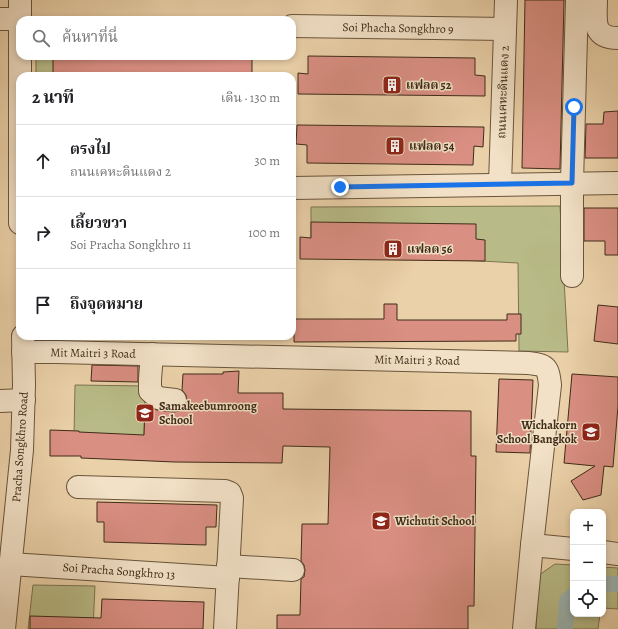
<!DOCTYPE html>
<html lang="th">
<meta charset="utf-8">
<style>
body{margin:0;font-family:Alegreya,"Noto Serif Thai",serif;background:#f6f6f6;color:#202124}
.controls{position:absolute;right:12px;bottom:12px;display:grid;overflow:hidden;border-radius:8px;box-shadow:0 2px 6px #0003}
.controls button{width:36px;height:36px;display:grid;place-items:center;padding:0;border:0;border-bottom:1px solid #e0e0e0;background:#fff;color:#202124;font:20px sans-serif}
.stop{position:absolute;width:12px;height:12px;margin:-9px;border:3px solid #1a73e8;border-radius:50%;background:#fff}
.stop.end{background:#1a73e8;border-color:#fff;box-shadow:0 1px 4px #0008}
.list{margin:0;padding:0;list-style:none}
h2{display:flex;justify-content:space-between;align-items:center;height:52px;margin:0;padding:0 16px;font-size:17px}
h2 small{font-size:13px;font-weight:400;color:#757577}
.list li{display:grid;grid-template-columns:26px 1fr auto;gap:12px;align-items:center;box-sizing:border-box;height:72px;padding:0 16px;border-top:1px solid #e0e0e0}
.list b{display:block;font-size:15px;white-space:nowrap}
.list p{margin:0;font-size:13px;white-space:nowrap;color:#757577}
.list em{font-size:13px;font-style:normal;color:#757577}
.icon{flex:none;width:22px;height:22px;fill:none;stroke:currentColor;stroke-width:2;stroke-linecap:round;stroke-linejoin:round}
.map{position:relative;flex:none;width:618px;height:629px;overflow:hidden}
.search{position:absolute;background:#fff;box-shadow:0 2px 6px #0003;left:16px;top:16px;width:280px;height:44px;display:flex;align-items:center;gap:10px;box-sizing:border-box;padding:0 14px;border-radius:12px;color:#757577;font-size:15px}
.panel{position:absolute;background:#fff;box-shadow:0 2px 6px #0003;left:16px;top:72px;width:280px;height:268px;border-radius:12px}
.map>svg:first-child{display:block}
.green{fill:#b8bb87;stroke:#7c7450}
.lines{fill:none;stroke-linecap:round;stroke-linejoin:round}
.canal{stroke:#9bb5b2;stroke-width:16}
.building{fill:#da8f83;stroke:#3f2c18}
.minor-casing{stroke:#6a553c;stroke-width:24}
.minor{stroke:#f2e1c7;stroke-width:22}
.route{stroke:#1a73e8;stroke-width:5}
.labels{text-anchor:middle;stroke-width:3;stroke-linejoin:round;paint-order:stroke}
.street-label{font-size:12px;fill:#3f2c18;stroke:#f2e1c7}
.poi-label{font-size:12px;font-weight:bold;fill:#3f2c18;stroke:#f2e1c7;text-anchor:start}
</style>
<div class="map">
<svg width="618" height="629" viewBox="0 0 618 629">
<rect width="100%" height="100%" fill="#ebd1a9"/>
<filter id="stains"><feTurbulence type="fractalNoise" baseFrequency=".005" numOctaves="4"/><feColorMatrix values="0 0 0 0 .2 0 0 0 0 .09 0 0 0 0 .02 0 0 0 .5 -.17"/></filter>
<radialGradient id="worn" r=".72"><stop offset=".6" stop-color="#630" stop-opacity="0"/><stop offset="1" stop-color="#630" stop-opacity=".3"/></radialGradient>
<!-- green -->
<g class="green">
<rect x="36" y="56" width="84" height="20"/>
<polygon points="560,206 568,352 519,351 518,263 311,252 311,207"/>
<polygon points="75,385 145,386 144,436 74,435"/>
<polygon points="555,564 573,565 573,614 600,614 598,629 536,629 539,575"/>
<polygon points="603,567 618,568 618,609 603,608"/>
<polygon points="33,585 95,586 93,629 28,629"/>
</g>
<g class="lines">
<!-- canal -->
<g class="canal">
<polyline points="603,584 618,584"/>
<polyline points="565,629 567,601 573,596"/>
</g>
</g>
<!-- building -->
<g class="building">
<polygon points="525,0 564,0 560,169 522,168"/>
<rect x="53" y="56" width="199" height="20"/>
<polygon points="308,56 475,58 475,75 485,76 485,96 298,94 298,73 308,74"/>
<polygon points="618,111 618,158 585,158 586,124 603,124 604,112"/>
<polygon points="297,125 484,127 483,147 474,146 473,165 307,163 307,145 296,144"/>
<polygon points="584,208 618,208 618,255 605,255 605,241 584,241"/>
<polygon points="311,222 476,224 476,239 485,240 485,261 300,259 300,237 311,238"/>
<polygon points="384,304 397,304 397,320 507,320 507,314 521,314 521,334 516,334 516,341 294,342 294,333 292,333 292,319 384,319"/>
<polygon points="598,305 618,307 618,344 594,341"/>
<polygon points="92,365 138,366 138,382 91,381"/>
<polygon points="239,371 238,393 283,393 283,409 471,411 471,456 476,456 474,606 468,606 468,629 277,629 277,615 300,615 301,579 304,577 305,570 304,565 301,561 302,524 328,524 330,447 283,446 282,463 175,462 81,458 81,456 50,456 50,430 79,431 79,432 144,435 145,407 150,407 157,410 174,412 180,411 185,407 187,401 186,395 182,390 183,374 223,374 223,372"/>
<polygon points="572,374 618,377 618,406 613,467 604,466 601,495 583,500 571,481 595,466 564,463"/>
<polygon points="499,379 533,380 530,453 496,452"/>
<polygon points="97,502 217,505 216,527 206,527 206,545 104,542 104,522 97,522"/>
<polygon points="102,599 204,602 203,629 30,629 30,616 101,618"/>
</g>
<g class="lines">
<!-- minor casing -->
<g class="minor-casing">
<g id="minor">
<polyline points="20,0 20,223"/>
<path d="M 596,0 C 596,19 591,38 618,38"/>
<polyline points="0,19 20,19"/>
<polyline points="292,26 505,29"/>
<polyline points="500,184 506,0"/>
<polyline points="292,188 618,183"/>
<polyline points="572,276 572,183 577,0"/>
<path d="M 23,352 L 56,352 L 528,363 C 546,365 548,366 550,385 L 532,545 L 524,629"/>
<polyline points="152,354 150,379 150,391 158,398 175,400"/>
<polyline points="0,401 24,400"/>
<polyline points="78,487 225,491 230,493 232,498 225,629"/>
<polyline points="532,545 573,549"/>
<polyline points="603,552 618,554"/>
<polyline points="10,564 228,578"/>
<polyline points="228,566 293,570"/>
<polyline points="4,629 22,450 24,385 23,336"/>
</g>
</g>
<!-- minor -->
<use href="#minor" class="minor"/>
</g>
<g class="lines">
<!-- route -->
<polyline class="route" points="340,187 572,183 574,107"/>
</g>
<!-- icons -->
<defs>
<g id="building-square" transform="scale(1)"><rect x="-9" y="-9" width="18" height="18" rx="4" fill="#8f2418" stroke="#f2e1c7"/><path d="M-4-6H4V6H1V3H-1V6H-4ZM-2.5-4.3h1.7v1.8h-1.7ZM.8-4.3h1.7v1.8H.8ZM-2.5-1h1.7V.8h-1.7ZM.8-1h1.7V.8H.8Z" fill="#fff"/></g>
<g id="school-square" transform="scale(1)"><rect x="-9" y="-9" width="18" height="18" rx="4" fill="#8f2418" stroke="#f2e1c7"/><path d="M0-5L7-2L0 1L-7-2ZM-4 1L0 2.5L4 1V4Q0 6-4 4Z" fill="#fff"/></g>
</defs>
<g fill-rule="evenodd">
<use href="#building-square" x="392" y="85"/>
<use href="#building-square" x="395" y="146"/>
<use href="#building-square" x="393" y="249"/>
<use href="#school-square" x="145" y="413"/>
<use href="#school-square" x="591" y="432"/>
<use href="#school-square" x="381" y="521"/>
</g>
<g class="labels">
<!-- street labels -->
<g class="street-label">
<text transform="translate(398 28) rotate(1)" y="4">Soi Phacha Songkhro 9</text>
<text transform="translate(503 92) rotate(-88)" y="4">ถนนเคหะดินแดง 2</text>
<text transform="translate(93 353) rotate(1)" y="4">Mit Maitri 3 Road</text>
<text transform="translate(417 360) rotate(1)" y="4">Mit Maitri 3 Road</text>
<text transform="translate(20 447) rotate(-86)" y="4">Pracha Songkhro Road</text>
<text transform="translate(119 571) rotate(4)" y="4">Soi Pracha Songkhro 13</text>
</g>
<!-- poi labels -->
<g class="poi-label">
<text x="406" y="89">แฟลต 52</text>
<text x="409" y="150">แฟลต 54</text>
<text x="407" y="253">แฟลต 56</text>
<text x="159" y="410">Samakeebumroong<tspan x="159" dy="14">School</tspan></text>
<text x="577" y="429" text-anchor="end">Wichakorn<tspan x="577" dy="14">School Bangkok</tspan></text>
<text x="395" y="525">Wichutit School</text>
</g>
</g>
<rect width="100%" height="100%" filter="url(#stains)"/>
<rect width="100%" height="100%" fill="url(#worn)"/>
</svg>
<div class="controls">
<button>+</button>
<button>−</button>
<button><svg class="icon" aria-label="locate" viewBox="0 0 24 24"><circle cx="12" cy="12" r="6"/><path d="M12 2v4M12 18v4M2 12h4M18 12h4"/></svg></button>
</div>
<div class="stop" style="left:574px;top:107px"></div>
<div class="stop end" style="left:340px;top:187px"></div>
<div class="search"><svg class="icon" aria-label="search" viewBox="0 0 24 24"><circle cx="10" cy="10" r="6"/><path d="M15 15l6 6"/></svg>ค้นหาที่นี่</div>
<section class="panel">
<h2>2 นาที<small>เดิน · 130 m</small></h2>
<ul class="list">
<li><svg class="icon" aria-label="ahead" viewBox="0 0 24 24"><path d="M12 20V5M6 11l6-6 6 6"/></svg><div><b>ตรงไป</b><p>ถนนเคหะดินแดง 2</p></div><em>30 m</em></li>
<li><svg class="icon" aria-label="right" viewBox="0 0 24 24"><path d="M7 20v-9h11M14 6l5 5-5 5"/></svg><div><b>เลี้ยวขวา</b><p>Soi Pracha Songkhro 11</p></div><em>100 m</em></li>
<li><svg class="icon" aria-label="arrive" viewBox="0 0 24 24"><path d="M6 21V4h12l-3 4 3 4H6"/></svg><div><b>ถึงจุดหมาย</b></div></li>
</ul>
</section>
</div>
